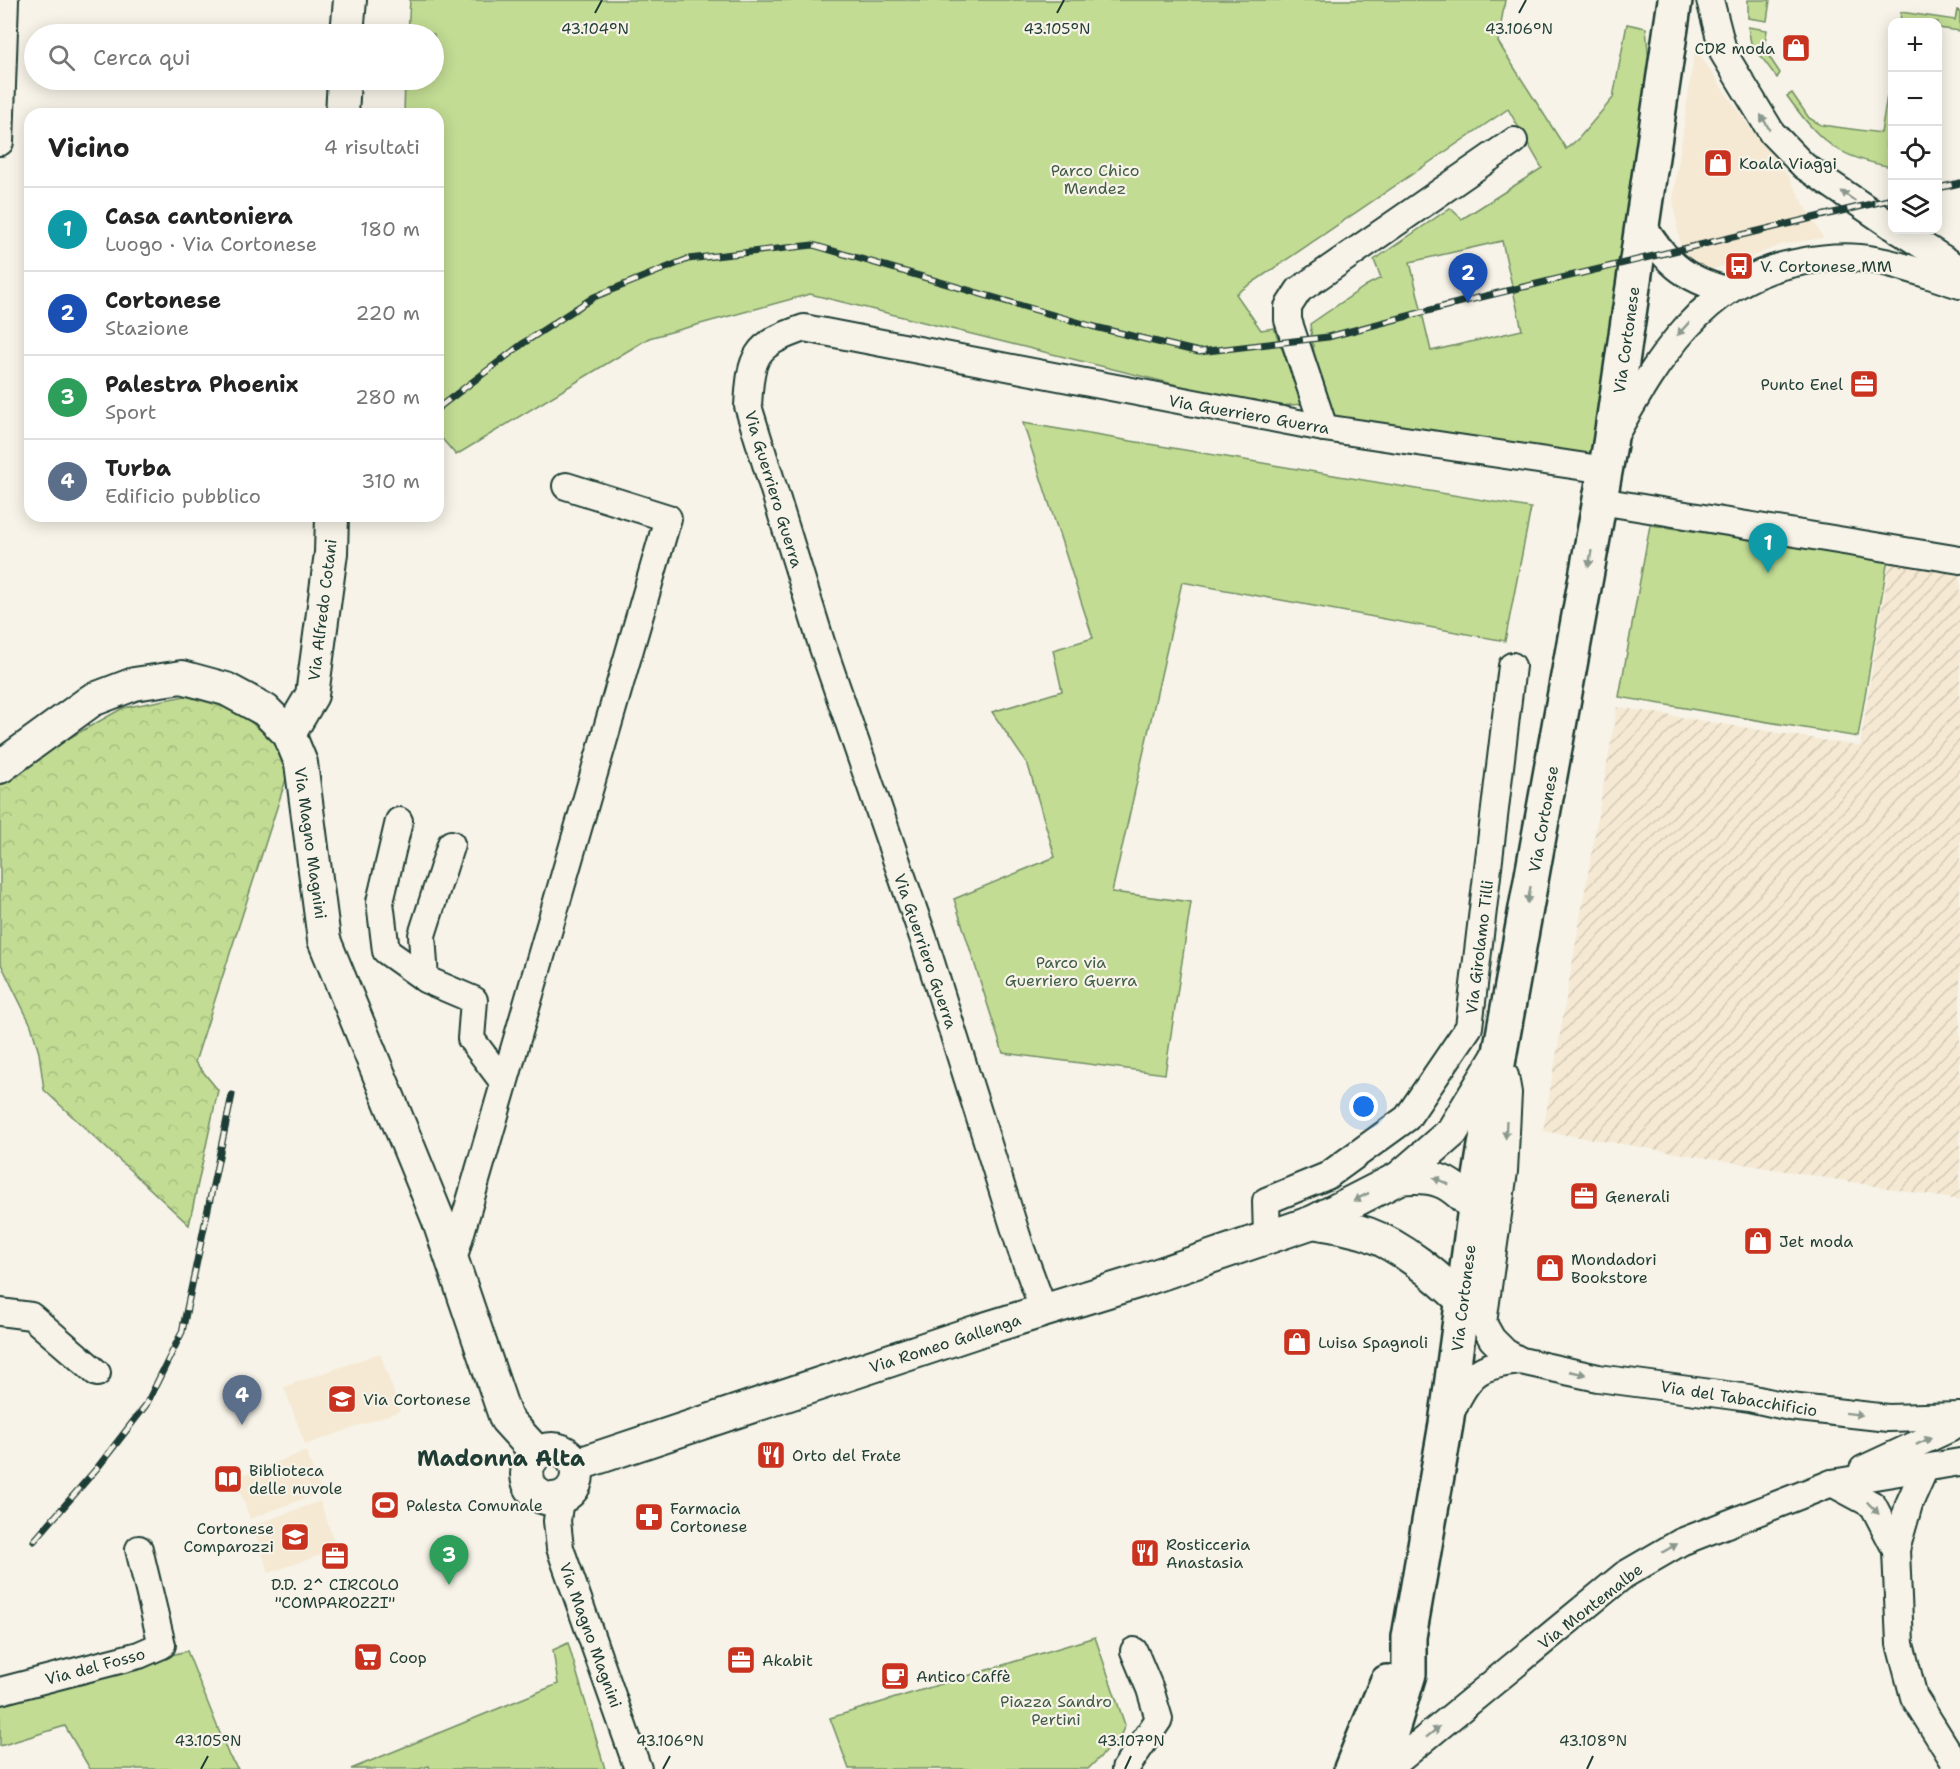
<!DOCTYPE html>
<html lang="it">
<meta charset="utf-8">
<style>
body{margin:0;font-family:"Shantell Sans",sans-serif;background:#f6f6f6;color:#222}
.controls{position:absolute;right:18px;top:18px;display:grid;overflow:hidden;border-radius:12px;box-shadow:0 3px 15px #0003}
.controls button{width:54px;height:54px;display:grid;place-items:center;padding:0;border:0;border-bottom:2px solid #e0e0e0;background:#fff;color:#222;font:30px sans-serif}
.you{position:absolute;left:1364px;top:1107px;width:21px;height:21px;margin:-15px;border:4px solid #fff;border-radius:50%;background:#1a73e8;box-shadow:0 0 0 9px #1a73e833}
.badge{display:grid;place-items:center;width:39px;height:39px;border-radius:50%;background:#2563eb;color:#fff;font-size:20px;font-weight:700}
.pin{position:absolute;translate:-50% -50px;filter:drop-shadow(0 2px 3px #0008)}
.pin::after{content:'';position:absolute;top:32px;width:21px;height:18px;background:inherit;clip-path:polygon(0 0,100% 0,50% 100%)}
.list{margin:0;padding:0;list-style:none}
h2{display:flex;justify-content:space-between;align-items:center;height:78px;margin:0;padding:0 24px;font-size:26px}
h2 small{font-size:20px;font-weight:400;color:#767676}
.list li{display:grid;grid-template-columns:39px 1fr auto;gap:18px;align-items:center;box-sizing:border-box;height:84px;padding:0 24px;border-top:2px solid #e0e0e0}
.list b{display:block;font-size:22px;white-space:nowrap}
.list p{margin:0;font-size:20px;white-space:nowrap;color:#767676}
.list em{font-size:20px;font-style:normal;color:#767676}
.icon{flex:none;width:33px;height:33px;fill:none;stroke:currentColor;stroke-width:2;stroke-linecap:round;stroke-linejoin:round}
.map{position:relative;flex:none;width:1960px;height:1769px;overflow:hidden}
.search{position:absolute;background:#fff;box-shadow:0 3px 15px #0003;left:24px;top:24px;width:420px;height:66px;display:flex;align-items:center;gap:15px;box-sizing:border-box;padding:0 21px;border-radius:33px;color:#767676;font-size:22px}
.panel{position:absolute;background:#fff;box-shadow:0 3px 15px #0003;left:24px;top:108px;width:420px;height:414px;border-radius:18px}
.map>svg:first-child{display:block}
.built{fill:#f5e9d3}
.industrial{fill:url(#industrial-furrows)}
.green{fill:#c2dc93;stroke:#708c64;stroke-width:1.5;fill-rule:evenodd}
.forest{fill:url(#forest-crowns);stroke:#708c64;stroke-width:1.5}
.lines{fill:none;stroke-linecap:round;stroke-linejoin:round}
.minor-casing{stroke:#1f3d34;stroke-width:30}
.tertiary-casing{stroke:#1f3d34;stroke-width:36}
.secondary-casing{stroke:#1f3d34;stroke-width:38}
.minor{stroke:#f7f3e8;stroke-width:26}
.tertiary{stroke:#f7f3e8;stroke-width:32}
.secondary{stroke:#f7f3e8;stroke-width:33}
.rail-casing{stroke:#1f3d34;stroke-width:7}
.rail{stroke:#f7f3e8;stroke-width:4.5;stroke-dasharray:14;stroke-linecap:butt}
.oneway{fill:#8b988e}
.ticks{fill:none;stroke:#1f3d34;stroke-width:2}
.labels{text-anchor:middle;stroke-width:4.5;stroke-linejoin:round;paint-order:stroke}
.poi-label{font-size:16px;fill:#1f3d34;stroke:#f7f3e8;text-anchor:start}
.park-label{font-size:16px;fill:#405d47;stroke:#f7f3e8}
.street-label{font-size:16px;fill:#1f3d34;stroke:#f7f3e8}
.district-label{font-size:22px;font-weight:bold;fill:#1f3d34;stroke:#f7f3e8}
.ticks-label{font-size:15px;text-anchor:middle;fill:#1f3d34;stroke:#f7f3e8;stroke-width:4.5;stroke-linejoin:round;paint-order:stroke}
</style>
<div class="map">
<svg width="1960" height="1769" viewBox="0 0 1960 1769">
<defs>
<pattern id="industrial-furrows" width="10" height="10" patternUnits="userSpaceOnUse" patternTransform="scale(1.5)"><rect width="10" height="10" fill="#f5e9d3"/><path d="M-1 1l2-2M0 10L10 0M9 11l2-2" fill="none" stroke="#d2c9b6"/></pattern>
<pattern id="forest-crowns" width="20" height="18" patternUnits="userSpaceOnUse" patternTransform="scale(1.5)"><rect width="20" height="18" fill="#c2dc93"/><path d="M2 6a3 3 0 1 1 6 0M12 15a3 3 0 1 1 6 0" fill="none" stroke="#a6be7f"/></pattern>
</defs>
<rect width="100%" height="100%" fill="#f7f3e8"/>
<filter id="ink" filterUnits="userSpaceOnUse"><feTurbulence type="fractalNoise" baseFrequency=".0167" numOctaves="2"/><feDisplacementMap in="SourceGraphic" scale="12" xChannelSelector="R" yChannelSelector="G"/><feConvolveMatrix kernelMatrix="1 2 1 2 8 2 1 2 1" color-interpolation-filters="sRGB"/></filter>
<g filter="url(#ink)">
<!-- built -->
<g class="built">
<polygon points="1695,48 1741,115 1789,177 1823,238 1783,244 1742,261 1710,270 1696,265 1681,250 1673,200"/>
<polygon points="380,1353 400,1411 305,1445 284,1387"/>
<polygon points="306,1451 321,1492 250,1519 235,1478"/>
<polygon points="320,1501 337,1549 269,1573 252,1526"/>
</g>
<!-- industrial -->
<polygon class="industrial" points="1960,550 1960,1200 1543,1131 1617,707 1860,746 1890,558"/>
<!-- green -->
<g class="green">
<path d="M 410,0 L 1505,0 L 1498,42 L 1566,149 L 1579,138 L 1613,98 L 1627,24 L 1646,28 L 1649,62 L 1591,456 L 1335,417 L 1314,353 L 1310,324 L 1367,285 L 1381,278 L 1374,260 L 1450,208 L 1462,219 L 1542,168 L 1508,109 L 1236,294 L 1261,330 L 1274,328 L 1303,404 L 1266,407 L 810,294 L 649,338 L 456,455 L 438,434 L 438,114 L 404,114 L 405,80 L 434,80 L 434,34 L 408,34 ZM 1502,241 L 1522,330 L 1431,351 L 1410,262 Z"/>
<polygon points="1748,0 1770,0 1767,21 1748,18"/>
<polygon points="1957,10 1960,11 1960,31 1938,28 1938,22 1900,22 1901,12 1955,20"/>
<polygon points="1748,27 1767,30 1764,49 1780,73 1777,78 1751,43"/>
<path d="M 1792,93 L 1809,118 L 1821,125 L 1881,133 L 1887,96 L 1892,96 L 1886,146 L 1892,147 L 1892,167 C 1836,157 1820,142 1787,96 Z"/>
<polygon points="1023,423 1531,508 1505,641 1182,582 1112,892 1191,902 1165,1074 1003,1053 954,899 1055,857 1028,765 992,712 1062,691 1053,650 1093,638"/>
<polygon points="1650,525 1888,559 1858,737 1619,697"/>
<polygon points="1095,1637 1125,1725 1120,1737 1088,1769 849,1769 830,1718"/>
<polygon points="568,1643 605,1769 430,1769 429,1766 419,1769 351,1769 558,1684 553,1650"/>
<polygon points="187,1651 229,1756 238,1769 90,1769 65,1726 0,1746 0,1700"/>
</g>
<!-- forest -->
<polygon class="forest" points="185,696 236,710 275,742 289,770 195,1062 218,1090 189,1225 44,1090 39,1053 31,1025 0,962 0,783 35,757 123,708"/>
<g class="lines">
<!-- minor casing -->
<g class="minor-casing">
<g id="minor">
<polyline points="1710,0 1724,54 1772,133 1804,166 1892,226"/>
<polyline points="0,142 5,0"/>
<path d="M 1641,222 C 1664,260 1682,279 1727,290"/>
<polyline points="1898,230 1960,269"/>
<polyline points="1324,428 1288,320 1288,307 1299,290 1514,141"/>
<path d="M 1616,433 C 1658,358 1704,281 1795,263 C 1815,259 1838,256 1859,258 C 1894,261 1927,275 1960,285"/>
<polyline points="1600,501 1960,560"/>
<polyline points="399,821 380,902 386,951 427,980 474,1000 471,1039 504,1083"/>
<polyline points="425,979 422,935 451,844"/>
<polyline points="1267,1237 1266,1201 1327,1176 1407,1118 1469,1027 1512,666"/>
<polyline points="453,1260 668,518 566,486"/>
<polyline points="1462,1300 1483,1323 1492,1339 1505,1352 1521,1361 1598,1378 1749,1398 1790,1407 1888,1418 1960,1416"/>
<path d="M 1044,1311 L 1021,1249 L 924,940 L 822,645 L 748,406 C 751,355 754,345 804,328 L 1324,428 L 1606,470"/>
<polyline points="0,1312 31,1316 97,1373"/>
<polyline points="1483,1323 1504,1171 1508,1093 1505,1076"/>
<path d="M 1452,1410 C 1470,1372 1479,1365 1521,1361"/>
<polyline points="1925,1468 1909,1504 1896,1550 1900,1644 1914,1697 1959,1769"/>
<polyline points="1863,1469 1960,1424"/>
<polyline points="1832,1483 1873,1505 1896,1550"/>
<polyline points="560,1498 557,1521 560,1548 638,1769"/>
<polyline points="0,1691 139,1655 162,1645 139,1549"/>
<polyline points="1125,1769 1159,1719 1150,1689 1134,1651"/>
<polyline points="1388,1769 1624,1575 1681,1542 1832,1483 1960,1462"/>
</g>
</g>
<!-- tertiary casing -->
<g class="tertiary-casing">
<g id="tertiary">
<polyline points="347,34 350,0"/>
<polyline points="342,114 344,80"/>
<polyline points="289,734 312,695 331,553 332,516"/>
<polyline points="0,767 92,700 134,684 182,677 226,689 265,710 289,734 301,763 324,940 438,1219 506,1419 537,1453"/>
<path d="M 1399,1178 C 1436,1174 1450,1181 1475,1208"/>
<path d="M 1313,1222 C 1331,1225 1350,1228 1368,1234 C 1403,1247 1435,1275 1462,1300"/>
<circle cx="552" cy="1474" r="25"/>
<polyline points="576,1465 984,1329 1137,1282 1313,1222 1399,1178 1452,1132 1500,1053"/>
</g>
</g>
<!-- secondary casing -->
<g class="secondary-casing">
<g id="secondary">
<polyline points="1351,1769 1387,1682"/>
<polyline points="1377,1769 1387,1746 1409,1674 1409,1637 1446,1424 1475,1208 1500,1052 1610,444 1675,0"/>
</g>
</g>
<!-- minor -->
<use href="#minor" class="minor"/>
<!-- tertiary -->
<use href="#tertiary" class="tertiary"/>
<!-- secondary -->
<use href="#secondary" class="secondary"/>
<!-- rail casing -->
<g class="rail-casing">
<g id="rail">
<polyline points="1938,188 1960,183"/>
<polyline points="438,408 525,342 594,297 688,259 813,245 1091,326 1199,352 1328,337 1469,300 1892,199"/>
<polyline points="34,1541 98,1467 146,1405 182,1332 232,1095"/>
</g>
</g>
<!-- rail -->
<use href="#rail" class="rail"/>
</g>
<!-- one-way arrows -->
<defs><path id="oneway-solid" d="M-6-.8H1V-3.2L6.5 0L1 3.2V.8H-6Z" transform="scale(1.5)"/></defs>
<g class="oneway">
<use href="#oneway-solid" transform="translate(1765 122) rotate(-121)"/>
<use href="#oneway-solid" transform="translate(1848 196) rotate(-145)"/>
<use href="#oneway-solid" transform="translate(1683 329) rotate(133)"/>
<use href="#oneway-solid" transform="translate(1590 559) rotate(100)"/>
<use href="#oneway-solid" transform="translate(1529 895) rotate(100)"/>
<use href="#oneway-solid" transform="translate(1506 1130) rotate(93)"/>
<use href="#oneway-solid" transform="translate(1441 1181) rotate(-157)"/>
<use href="#oneway-solid" transform="translate(1361 1197) rotate(153)"/>
<use href="#oneway-solid" transform="translate(1578 1373) rotate(13)"/>
<use href="#oneway-solid" transform="translate(1854 1414) rotate(7)"/>
<use href="#oneway-solid" transform="translate(1924 1441) rotate(-25)"/>
<use href="#oneway-solid" transform="translate(1873 1508) rotate(46)"/>
<use href="#oneway-solid" transform="translate(1670 1548) rotate(-30)"/>
<use href="#oneway-solid" transform="translate(1433 1732) rotate(-39)"/>
</g>
</g>
<!-- ticks -->
<path class="ticks" d="M 595,13 L 602,0M 1057,13 L 1064,0M 1519,13 L 1526,0M 201,1769 L 208,1756M 663,1769 L 670,1756M 1125,1769 L 1131,1756M 1587,1769 L 1593,1756"/>
<!-- icons -->
<defs>
<g id="shop-square" transform="scale(1.5)"><rect x="-9" y="-9" width="18" height="18" rx="4" fill="#c8321e" stroke="#f7f3e8"/><path d="M-5-2.5h2.3a2.7 3.5 0 0 1 5.4 0H5L5.5 6h-11ZM-1.5-2.5h3a1.5 2.3 0 0 0-3 0Z" fill="#fff"/></g>
<g id="bus-square" transform="scale(1.5)"><rect x="-9" y="-9" width="18" height="18" rx="4" fill="#c8321e" stroke="#f7f3e8"/><path d="M-5-6H5V4H4V6H2V4H-2V6H-4V4H-5ZM-3.5-4V0h7V-4ZM-3.5 1.2v1.5H-2V1.2ZM2 1.2v1.5H3.5V1.2Z" fill="#fff"/></g>
<g id="office-square" transform="scale(1.5)"><rect x="-9" y="-9" width="18" height="18" rx="4" fill="#c8321e" stroke="#f7f3e8"/><path d="M-6-3h4V-5.5h4V-3h4V5H-6ZM-1-4.5V-3h2v-1.5ZM-6 0V1H6V0Z" fill="#fff"/></g>
<g id="school-square" transform="scale(1.5)"><rect x="-9" y="-9" width="18" height="18" rx="4" fill="#c8321e" stroke="#f7f3e8"/><path d="M0-5L7-2L0 1L-7-2ZM-4 1L0 2.5L4 1V4Q0 6-4 4Z" fill="#fff"/></g>
<g id="restaurant-square" transform="scale(1.5)"><rect x="-9" y="-9" width="18" height="18" rx="4" fill="#c8321e" stroke="#f7f3e8"/><path d="M-5-6h1v4h1v-4h1v4h1v-4h1v5L-1.5 .5V6h-2V.5L-5-1ZM5-6V6H3V1.5H1.5Q1.5-4 5-6Z" fill="#fff"/></g>
<g id="library-square" transform="scale(1.5)"><rect x="-9" y="-9" width="18" height="18" rx="4" fill="#c8321e" stroke="#f7f3e8"/><path d="M-6-4Q-3-5.5-.7-3.5V5Q-3 3-6 4ZM6-4Q3-5.5 .7-3.5V5Q3 3 6 4Z" fill="#fff"/></g>
<g id="stadium-square" transform="scale(1.5)"><rect x="-9" y="-9" width="18" height="18" rx="4" fill="#c8321e" stroke="#f7f3e8"/><path d="M0-5a6.5 5 0 1 0 0 10a6.5 5 0 1 0 0-10ZM-3.5-1.8h7v3.6h-7Z" fill="#fff"/></g>
<g id="pharmacy-square" transform="scale(1.5)"><rect x="-9" y="-9" width="18" height="18" rx="4" fill="#c8321e" stroke="#f7f3e8"/><path d="M-2-6h4v4h4v4h-4v4h-4v-4h-4v-4h4Z" fill="#fff"/></g>
<g id="supermarket-square" transform="scale(1.5)"><rect x="-9" y="-9" width="18" height="18" rx="4" fill="#c8321e" stroke="#f7f3e8"/><path d="M-6-5.5h2.5l.6 2H6L4.5 2H-2.5L-4.4-4H-6ZM-1.5 3.2a1.3 1.3 0 1 0 .1 0ZM3 3.2a1.3 1.3 0 1 0 .1 0Z" fill="#fff"/></g>
<g id="cafe-square" transform="scale(1.5)"><rect x="-9" y="-9" width="18" height="18" rx="4" fill="#c8321e" stroke="#f7f3e8"/><path d="M-5.5-4.5H6V0H3Q3 3.5 0 3.5H-2.5Q-5.5 3.5-5.5 0ZM3-3.2v2h1.7v-2ZM-6 4.5H4V6H-6Z" fill="#fff"/></g>
</defs>
<g fill-rule="evenodd">
<use href="#shop-square" x="1796" y="48"/>
<use href="#shop-square" x="1718" y="163"/>
<use href="#bus-square" x="1739" y="266"/>
<use href="#office-square" x="1864" y="384"/>
<use href="#office-square" x="1584" y="1196"/>
<use href="#shop-square" x="1758" y="1241"/>
<use href="#shop-square" x="1550" y="1268"/>
<use href="#shop-square" x="1297" y="1342"/>
<use href="#school-square" x="342" y="1399"/>
<use href="#restaurant-square" x="771" y="1455"/>
<use href="#library-square" x="228" y="1479"/>
<use href="#stadium-square" x="385" y="1505"/>
<use href="#pharmacy-square" x="649" y="1517"/>
<use href="#school-square" x="295" y="1537"/>
<use href="#restaurant-square" x="1145" y="1553"/>
<use href="#office-square" x="335" y="1556"/>
<use href="#supermarket-square" x="368" y="1657"/>
<use href="#office-square" x="741" y="1660"/>
<use href="#cafe-square" x="895" y="1676"/>
</g>
<g class="labels">
<!-- poi labels -->
<g class="poi-label">
<text x="1775" y="54" text-anchor="end">CDR moda</text>
<text x="1739" y="169">Koala Viaggi</text>
<text x="1760" y="272">V. Cortonese MM</text>
<text x="1843" y="390" text-anchor="end">Punto Enel</text>
<text x="1605" y="1202">Generali</text>
<text x="1779" y="1247">Jet moda</text>
<text x="1571" y="1265">Mondadori<tspan x="1571" dy="18">Bookstore</tspan></text>
<text x="1318" y="1348">Luisa Spagnoli</text>
<text x="363" y="1405">Via Cortonese</text>
<text x="792" y="1461">Orto del Frate</text>
<text x="249" y="1476">Biblioteca<tspan x="249" dy="18">delle nuvole</tspan></text>
<text x="406" y="1511">Palesta Comunale</text>
<text x="670" y="1514">Farmacia<tspan x="670" dy="18">Cortonese</tspan></text>
<text x="274" y="1534" text-anchor="end">Cortonese<tspan x="274" dy="18">Comparozzi</tspan></text>
<text x="1166" y="1550">Rosticceria<tspan x="1166" dy="18">Anastasia</tspan></text>
<text x="335" y="1590" text-anchor="middle">D.D. 2^ CIRCOLO<tspan x="335" dy="18">"COMPAROZZI"</tspan></text>
<text x="389" y="1663">Coop</text>
<text x="762" y="1666">Akabit</text>
<text x="916" y="1682">Antico Caffè</text>
</g>
<!-- park labels -->
<g class="park-label">
<text x="1095" y="176">Parco Chico<tspan x="1095" dy="18">Mendez</tspan></text>
<text x="1071" y="968">Parco via<tspan x="1071" dy="18">Guerriero Guerra</tspan></text>
<text x="1056" y="1707">Piazza Sandro<tspan x="1056" dy="18">Pertini</tspan></text>
</g>
<!-- street labels -->
<g class="street-label">
<text transform="translate(1626 340) rotate(-82)" y="6">Via Cortonese</text>
<text transform="translate(1249 414) rotate(10)" y="6">Via Guerriero Guerra</text>
<text transform="translate(774 489) rotate(73)" y="6">Via Guerriero Guerra</text>
<text transform="translate(322 610) rotate(-83)" y="6">Via Alfredo Cotani</text>
<text transform="translate(1543 819) rotate(-80)" y="6">Via Cortonese</text>
<text transform="translate(311 843) rotate(82)" y="6">Via Magno Magnini</text>
<text transform="translate(1479 947) rotate(-83)" y="6">Via Girolamo Tilli</text>
<text transform="translate(926 951) rotate(71)" y="6">Via Guerriero Guerra</text>
<text transform="translate(1463 1298) rotate(-83)" y="6">Via Cortonese</text>
<text transform="translate(945 1343) rotate(-18)" y="6">Via Romeo Gallenga</text>
<text transform="translate(1739 1398) rotate(9)" y="6">Via del Tabacchificio</text>
<text transform="translate(1590 1606) rotate(-38)" y="6">Via Montemalbe</text>
<text transform="translate(591 1635) rotate(70)" y="6">Via Magno Magnini</text>
<text transform="translate(95 1666) rotate(-15)" y="6">Via del Fosso</text>
</g>
<!-- district labels -->
<g class="district-label">
<text x="501" y="1466">Madonna Alta</text>
</g>
</g>
<g class="ticks-label">
<text x="1057" y="34">43.105°N</text>
<text x="1519" y="34">43.106°N</text>
<text x="595" y="34">43.104°N</text>
<text x="208" y="1746">43.105°N</text>
<text x="670" y="1746">43.106°N</text>
<text x="1131" y="1746">43.107°N</text>
<text x="1593" y="1746">43.108°N</text>
</g>
</svg>
<div class="controls">
<button>+</button>
<button>−</button>
<button><svg class="icon" aria-label="locate" viewBox="0 0 24 24"><circle cx="12" cy="12" r="6"/><path d="M12 2v4M12 18v4M2 12h4M18 12h4"/></svg></button>
<button><svg class="icon" aria-label="layers" viewBox="0 0 24 24"><path d="M12 4l9 5-9 5-9-5zM3 14l9 5 9-5"/></svg></button>
</div>
<div class="you"></div>
<div class="pin badge" style="left:1768px;top:573px;background:#0f9aa8">1</div>
<div class="pin badge" style="left:1468px;top:303px;background:#1a4fb4">2</div>
<div class="pin badge" style="left:449px;top:1585px;background:#2e9e5b">3</div>
<div class="pin badge" style="left:242px;top:1425px;background:#5c6f8a">4</div>
<div class="search"><svg class="icon" aria-label="search" viewBox="0 0 24 24"><circle cx="10" cy="10" r="6"/><path d="M15 15l6 6"/></svg>Cerca qui</div>
<section class="panel">
<h2>Vicino<small>4 risultati</small></h2>
<ul class="list">
<li><span class="badge" style="background:#0f9aa8">1</span><div><b>Casa cantoniera</b><p>Luogo · Via Cortonese</p></div><em>180 m</em></li>
<li><span class="badge" style="background:#1a4fb4">2</span><div><b>Cortonese</b><p>Stazione</p></div><em>220 m</em></li>
<li><span class="badge" style="background:#2e9e5b">3</span><div><b>Palestra Phoenix</b><p>Sport</p></div><em>280 m</em></li>
<li><span class="badge" style="background:#5c6f8a">4</span><div><b>Turba</b><p>Edificio pubblico</p></div><em>310 m</em></li>
</ul>
</section>
</div>
